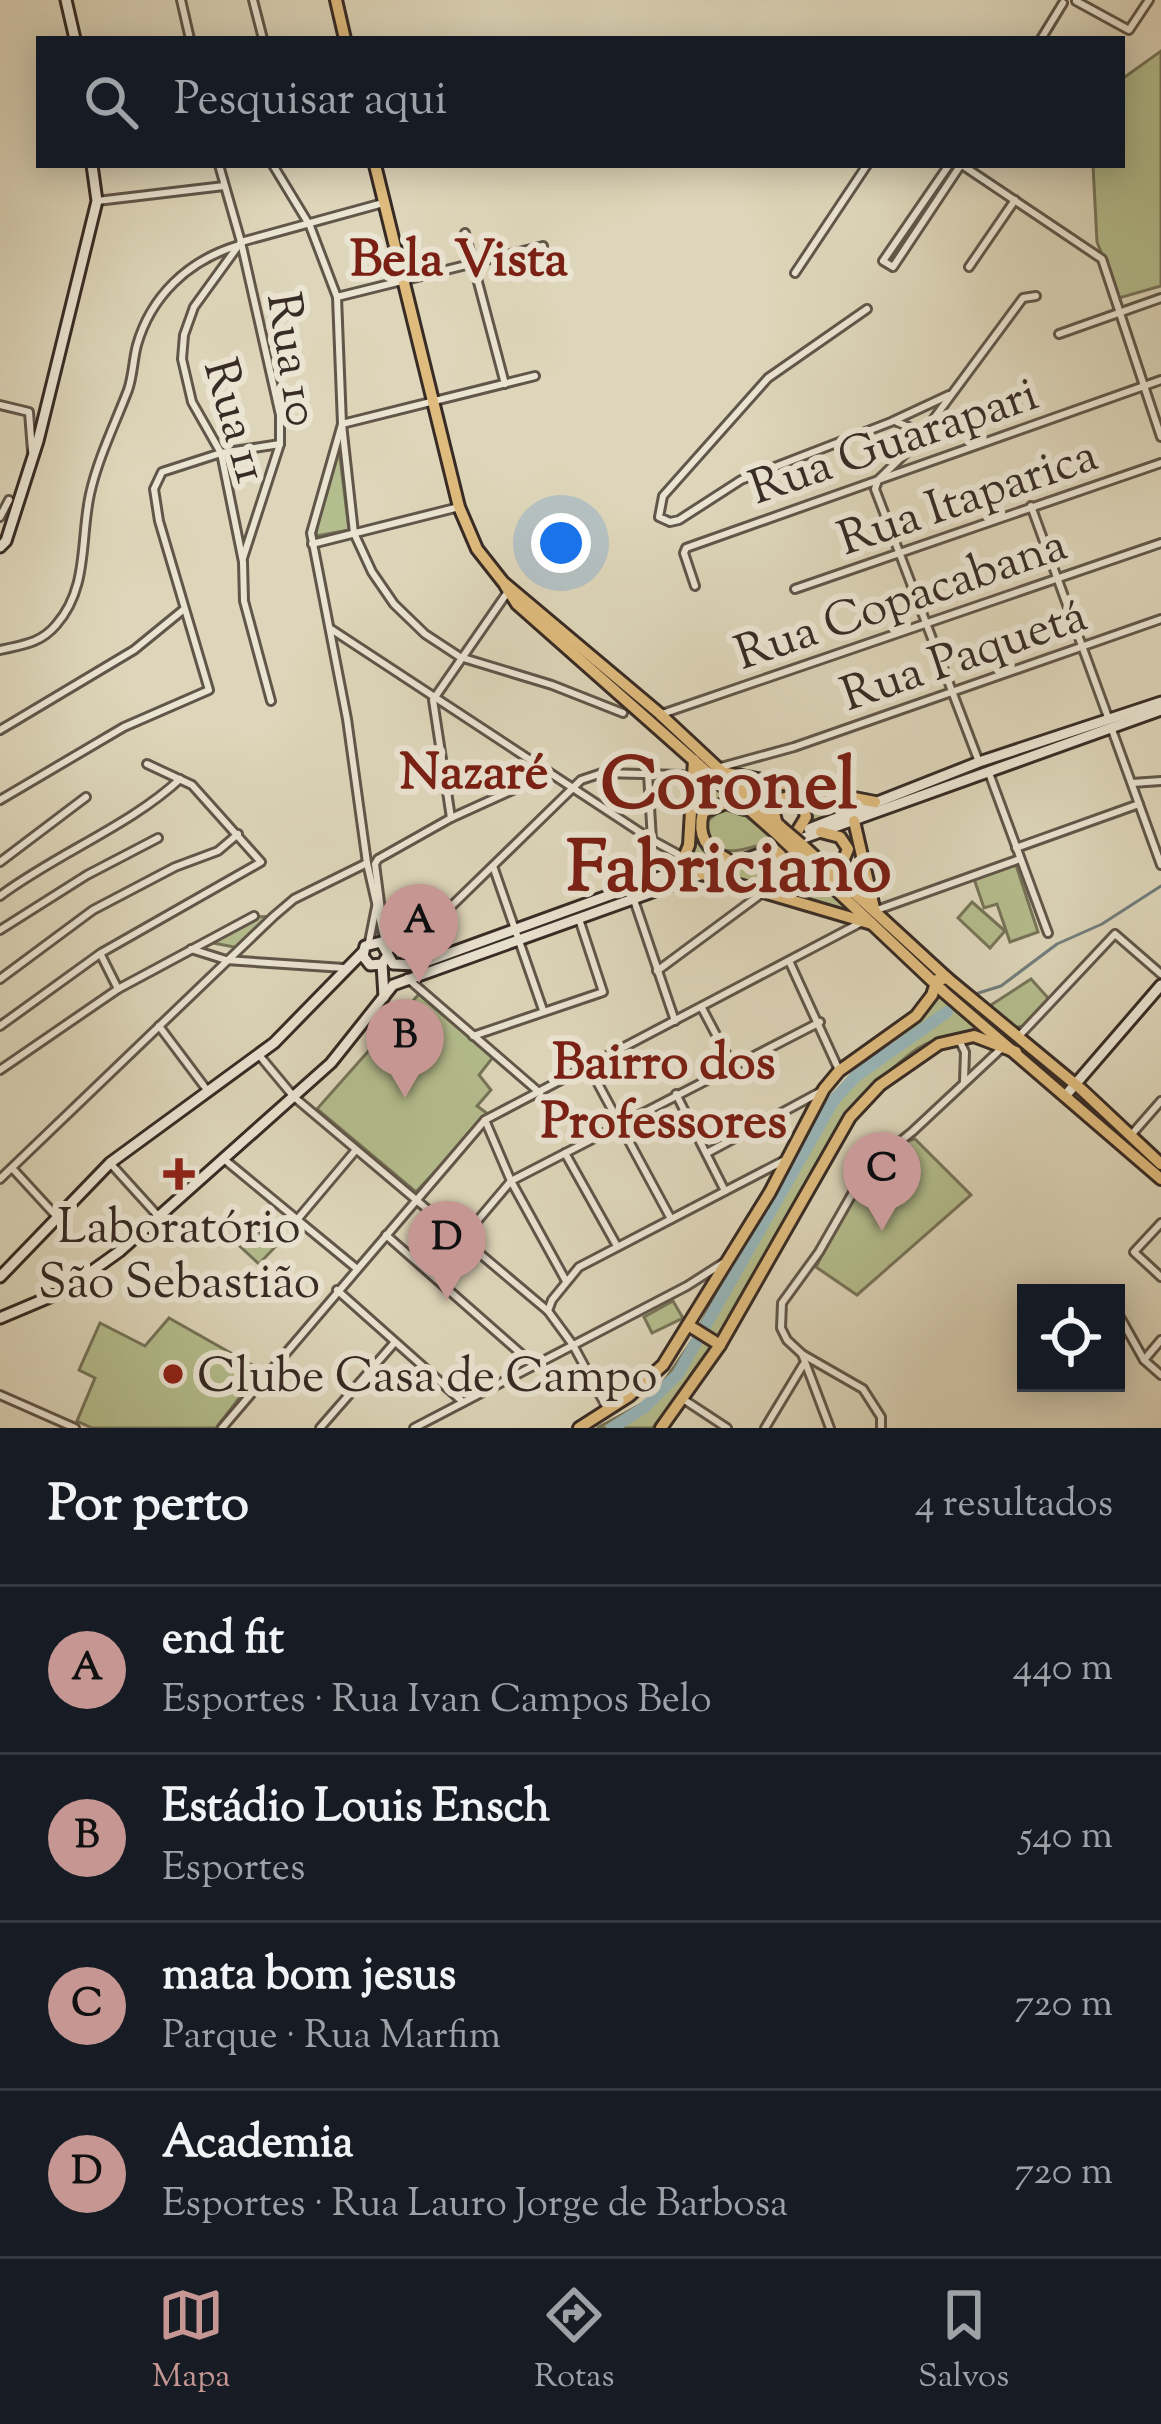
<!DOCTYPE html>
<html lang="pt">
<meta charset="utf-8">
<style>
body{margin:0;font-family:"Sorts Mill Goudy",serif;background:#20242c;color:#f1f3f6}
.controls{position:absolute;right:36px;bottom:36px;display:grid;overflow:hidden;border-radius:0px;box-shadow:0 6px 30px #0003}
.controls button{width:108px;height:108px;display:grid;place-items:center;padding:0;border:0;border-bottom:3px solid #363941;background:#171b24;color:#f1f3f6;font:60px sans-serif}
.you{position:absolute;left:561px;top:543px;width:42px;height:42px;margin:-30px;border:9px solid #fff;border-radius:50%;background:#1a73e8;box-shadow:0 0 0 18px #1a73e833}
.badge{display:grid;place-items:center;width:78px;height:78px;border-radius:50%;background:#c59692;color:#111;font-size:39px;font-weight:700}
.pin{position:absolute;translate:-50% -99px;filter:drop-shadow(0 3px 6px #0008)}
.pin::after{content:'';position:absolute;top:63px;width:42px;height:36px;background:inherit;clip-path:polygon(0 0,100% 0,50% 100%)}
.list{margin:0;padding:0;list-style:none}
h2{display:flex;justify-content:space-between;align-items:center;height:156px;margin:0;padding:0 48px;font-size:51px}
h2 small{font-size:39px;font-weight:400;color:#9ea1a6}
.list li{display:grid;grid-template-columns:78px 1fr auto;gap:36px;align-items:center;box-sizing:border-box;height:168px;padding:0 48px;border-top:3px solid #363941}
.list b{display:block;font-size:45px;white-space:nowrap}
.list p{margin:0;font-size:39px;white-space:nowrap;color:#9ea1a6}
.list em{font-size:39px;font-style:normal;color:#9ea1a6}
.icon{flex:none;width:66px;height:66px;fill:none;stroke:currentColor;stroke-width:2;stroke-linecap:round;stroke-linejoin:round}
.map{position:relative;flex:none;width:1161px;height:1428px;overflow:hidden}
.search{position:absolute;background:#171b24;box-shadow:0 6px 30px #0003;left:36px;right:36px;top:36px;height:132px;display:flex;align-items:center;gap:30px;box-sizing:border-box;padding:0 42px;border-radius:0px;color:#9ea1a6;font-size:45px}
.sheet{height:828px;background:#171b24}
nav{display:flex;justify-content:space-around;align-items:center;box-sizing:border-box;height:168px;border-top:3px solid #363941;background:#171b24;font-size:33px;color:#9ea1a6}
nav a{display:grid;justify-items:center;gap:6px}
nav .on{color:#c59692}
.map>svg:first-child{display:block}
.green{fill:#b4bd8d;stroke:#767459;stroke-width:3}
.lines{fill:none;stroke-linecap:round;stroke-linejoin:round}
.stream{stroke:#717e7e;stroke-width:3}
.river{stroke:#97b6ba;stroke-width:12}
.minor-casing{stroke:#61564a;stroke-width:12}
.secondary-casing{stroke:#372b25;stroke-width:15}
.primary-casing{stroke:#372b25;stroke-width:16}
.minor{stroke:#eae4d2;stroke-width:6}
.secondary{stroke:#eae4d2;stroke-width:9}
.primary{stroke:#dfbb7d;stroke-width:10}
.primary-bridge-casing{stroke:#372b25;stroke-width:16;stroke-linecap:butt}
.primary-bridge{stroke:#dfbb7d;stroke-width:10}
.poi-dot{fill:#8f2418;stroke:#eae4d2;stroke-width:4.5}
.labels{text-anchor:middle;stroke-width:12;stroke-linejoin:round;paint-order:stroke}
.street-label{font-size:48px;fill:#372b25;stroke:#eae4d2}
.poi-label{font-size:48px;fill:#372b25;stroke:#eae4d2}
.neighbourhood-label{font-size:51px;font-weight:bold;fill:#7a1f14;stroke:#eae4d2}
.town-label{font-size:72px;font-weight:bold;fill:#7a1f14;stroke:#eae4d2}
</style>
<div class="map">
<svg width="1161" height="1428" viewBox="0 0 1161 1428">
<rect width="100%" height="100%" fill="#ded6ba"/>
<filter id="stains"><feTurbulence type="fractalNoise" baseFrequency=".00167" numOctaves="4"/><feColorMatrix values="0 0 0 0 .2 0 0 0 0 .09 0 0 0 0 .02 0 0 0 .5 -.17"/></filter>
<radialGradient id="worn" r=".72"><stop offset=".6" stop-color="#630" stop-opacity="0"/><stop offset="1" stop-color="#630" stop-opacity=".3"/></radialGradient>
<!-- green -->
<g class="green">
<polygon points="1161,51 1161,286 1119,298 1097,242 1093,165 1122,165 1122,79"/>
<polygon points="339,449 349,530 316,536 318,515"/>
<path d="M 697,766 L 735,800 C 706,800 699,812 696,838 L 711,856 L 697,861 L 688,857 Z"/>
<path d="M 731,779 L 813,793 L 839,815 L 808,827 L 810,803 C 800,790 791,790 776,794 L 769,815 Z"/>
<path d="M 724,807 L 740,811 L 776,840 C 752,846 728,860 708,842 L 706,822 Z"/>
<polygon points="789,850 805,869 804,880 790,888 777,882 778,859"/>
<polygon points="776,852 765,870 774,889 796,895 803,892 812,870 863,919 709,874"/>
<polygon points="1016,865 1038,932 1010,942 997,904 984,908 974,879"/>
<polygon points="972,902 1005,931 990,948 958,918"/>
<polygon points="275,916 239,948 208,942 257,917"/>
<polygon points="1031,979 1049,999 1024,1026 1011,1028 988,1007"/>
<path d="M 934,992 L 991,1040 C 925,1035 926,1040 877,1082 L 720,1344 L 664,1419 L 652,1428 L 597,1428 L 647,1401 L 660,1387 L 694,1338 L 730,1266 L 832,1096 L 854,1072 L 912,1024 Z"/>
<polygon points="419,994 494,1056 479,1075 491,1090 477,1106 488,1114 416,1192 317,1109"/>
<path d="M 915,1139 L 971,1195 L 857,1295 L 816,1267 C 837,1228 866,1148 915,1139 Z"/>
<polygon points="247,1221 275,1247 259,1264 231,1238"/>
<polygon points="673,1301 683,1318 652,1333 644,1317"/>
<polygon points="169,1318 261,1370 216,1428 92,1428 77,1421 95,1378 79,1370 100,1323 145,1346"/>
</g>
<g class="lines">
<!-- stream -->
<polyline class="stream" points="972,995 1001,986 1057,944 1102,924 1161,886"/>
<!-- river -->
<polyline class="river" points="612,1428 645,1407 678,1374 834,1100 856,1076 947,1012"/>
<!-- minor casing -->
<g class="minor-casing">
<g id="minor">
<polyline points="181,0 190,39"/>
<polyline points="253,0 263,39"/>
<polyline points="1076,1 1129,30 1149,0"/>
<polyline points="1041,39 1063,3"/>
<polyline points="219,165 241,242 280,415 280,444 243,558"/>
<polyline points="273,165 310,226 337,297 342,424 311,533 347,719 367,863 385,942"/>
<polyline points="949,165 883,261 893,267 960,166"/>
<polyline points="962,165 1102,259 1161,437"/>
<polyline points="97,201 224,186"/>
<polyline points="465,233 505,384"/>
<polyline points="969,267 1015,200"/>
<polyline points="795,273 867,165"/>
<polyline points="337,297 543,246"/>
<polyline points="867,309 768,378 663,496 659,517 670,522 679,520 741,480 891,422 949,395"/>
<polyline points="1059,334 1161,298"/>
<polyline points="535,376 342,424 354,533 372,572 394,604 425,634 460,657 552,685 623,713"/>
<polyline points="0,405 29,412 32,451"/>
<polyline points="897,422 911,428 915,440"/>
<polyline points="1031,506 1109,720"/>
<polyline points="0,517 9,500"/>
<polyline points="312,544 459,507"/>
<polyline points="695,586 684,553 686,548 1161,380"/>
<polyline points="795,589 1161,463"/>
<polyline points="331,629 652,840 685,858"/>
<path d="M 0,650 C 21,645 40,644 56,625 C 89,588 80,539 90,494 C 98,458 115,424 128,390 C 133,376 133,360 137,345 C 151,296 188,261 236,246"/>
<polyline points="271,701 244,601 243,562 221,453 192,402 182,359 184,335 194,307 241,242 383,203"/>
<polyline points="659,715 1161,543"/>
<polyline points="1111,727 1161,865"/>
<polyline points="0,730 134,650 183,610"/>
<polyline points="979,762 875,489 878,480 915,444 1023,298 1036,296"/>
<polyline points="721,767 794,747 1161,619"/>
<polyline points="989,773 1048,933"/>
<polyline points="648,774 652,840"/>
<polyline points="1132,783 1161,781"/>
<polyline points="0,800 124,727 209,690 159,521 154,489 162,472 221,453 280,444"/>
<polyline points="451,818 433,700 507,593"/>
<polyline points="1016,848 1139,804"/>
<polyline points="0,862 86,797"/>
<polyline points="493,866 543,1010"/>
<path d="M 0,896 C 56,854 131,825 180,779"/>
<polyline points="634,900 675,1021"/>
<polyline points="381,910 375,864 378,859 451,818 548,774"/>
<polyline points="877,910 1020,859"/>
<polyline points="0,930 87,875 158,838"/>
<polyline points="369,942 376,907"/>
<polyline points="191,949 226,960 344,968"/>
<polyline points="387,951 429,928 581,780 602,773 682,775"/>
<polyline points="101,955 118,989"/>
<polyline points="790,963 838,1068"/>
<polyline points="657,971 761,894"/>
<polyline points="407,978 540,1093"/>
<polyline points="0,979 93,910 175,867 218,851 238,834"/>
<polyline points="703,1010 732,1065"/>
<polyline points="0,1026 101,953 261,862 192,785 147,764"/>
<polyline points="159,1026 207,1090"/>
<polyline points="1020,1035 1115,934 1161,974"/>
<polyline points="473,1036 603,992 579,919"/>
<polyline points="960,1042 965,1052 964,1081"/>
<polyline points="259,1055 294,1097 548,1311 573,1345 607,1408"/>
<polyline points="589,1067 671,1219"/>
<polyline points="0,1070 118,989 254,916"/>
<polyline points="676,1094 725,1191"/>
<polyline points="485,1120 511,1181 566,1281"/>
<polyline points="1132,1134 1161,1101"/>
<polyline points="565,1153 617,1246"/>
<polyline points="707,1153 820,1092"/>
<polyline points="225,1160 356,1268"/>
<polyline points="110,1163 159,1217"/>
<polyline points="12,1168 58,1218"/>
<polyline points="0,1179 274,916 294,899 367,863"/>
<polyline points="296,1221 355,1151"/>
<polyline points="1161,1223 1134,1252 1161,1277"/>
<polyline points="386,1235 534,1365"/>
<polyline points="462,1239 511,1181 820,1022"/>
<polyline points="337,1290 463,1402"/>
<polyline points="1116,1310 1144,1360 1161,1375"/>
<polyline points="548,1311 552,1300 579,1267 783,1161"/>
<polyline points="802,1354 830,1428"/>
<polyline points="1144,1360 1161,1340"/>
<polyline points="0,1395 75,1428"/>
<polyline points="683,1399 727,1428"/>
<polyline points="222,1428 485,1120 862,922"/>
<polyline points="320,1428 395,1342"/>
<polyline points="414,1428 687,1286 723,1263"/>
<polyline points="765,1428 803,1365"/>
<polyline points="881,1428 881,1417 863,1389 802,1354 787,1340 781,1328 782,1303 819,1252 867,1168 912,1132 1004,1046"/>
</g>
</g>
<!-- secondary casing -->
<g class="secondary-casing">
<g id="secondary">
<polyline points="66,0 75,39"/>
<polyline points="0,547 6,541 38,441 97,201 92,165"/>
<polyline points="809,829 979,762 1161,702"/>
<polyline points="386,958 382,964 370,965 363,956 365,946 381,942 393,964 417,965 679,870 726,859"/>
<polyline points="382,964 384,997"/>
<polyline points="1066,1095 1161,985"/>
<polyline points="0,1277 110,1163 274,1043 363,952"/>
<polyline points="0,1318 64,1291 120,1251 331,1063 393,985 1161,710"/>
</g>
</g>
<!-- primary casing -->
<g class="primary-casing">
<g id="primary">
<polyline points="336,0 345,39"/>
<polyline points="375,165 459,507 477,549 503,582 660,714 781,827"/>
<polyline points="505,585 517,604 777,834"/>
<polyline points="726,773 875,802"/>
<polyline points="776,821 773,809 781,799 792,796 802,800 806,817 795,835"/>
<polyline points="854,821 874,908"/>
<polyline points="821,832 840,837 848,849 841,866 827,866"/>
<path d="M 783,844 L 772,873 L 779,888 C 793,893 801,891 809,878 L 807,865"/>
<polyline points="801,844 947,978 1081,1089 1161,1164"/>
<polyline points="796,852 945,993 1161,1179"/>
<path d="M 727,859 C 706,848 697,837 703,812 L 726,803 L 744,809"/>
<polyline points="679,870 689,845 694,760"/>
<polyline points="702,874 872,924"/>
<polyline points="688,1325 720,1345"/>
<polyline points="579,1428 629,1396 663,1365 770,1192 824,1089 839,1071 916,1016 932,995 937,980 947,978"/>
<polyline points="661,1428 720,1345 850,1117 880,1085 939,1044 974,1036 1016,1052"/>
</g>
</g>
<!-- minor -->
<use href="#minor" class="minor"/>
<!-- secondary -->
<use href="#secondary" class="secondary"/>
<!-- primary -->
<use href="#primary" class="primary"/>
<!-- primary-bridge casing -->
<g class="primary-bridge-casing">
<g id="primary-bridge">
<polyline points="781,827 801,844"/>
<polyline points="777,834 796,852"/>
</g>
</g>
<!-- primary-bridge -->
<use href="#primary-bridge" class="primary-bridge"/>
</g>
<!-- markers -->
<g class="poi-dot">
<path d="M173 1156h12v12h12v12h-12v12h-12v-12h-12v-12h12z"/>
<circle cx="173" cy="1374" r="12"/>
</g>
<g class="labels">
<!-- street labels -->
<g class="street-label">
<text transform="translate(295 359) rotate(81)" y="17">Rua 10</text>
<text transform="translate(238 420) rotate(74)" y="17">Rua 11</text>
<text transform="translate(893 439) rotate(-19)" y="17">Rua Guarapari</text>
<text transform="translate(967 495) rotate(-19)" y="17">Rua Itaparica</text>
<text transform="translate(900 597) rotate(-19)" y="17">Rua Copacabana</text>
<text transform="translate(963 653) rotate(-19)" y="17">Rua Paquetá</text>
</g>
<!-- poi labels -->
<g class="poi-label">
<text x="179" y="1242">Laboratório<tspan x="179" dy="55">São Sebastião</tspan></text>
<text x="197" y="1391" text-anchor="start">Clube Casa de Campo</text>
</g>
<!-- neighbourhood labels -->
<g class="neighbourhood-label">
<text x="459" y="275">Bela Vista</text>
<text x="474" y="788">Nazaré</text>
<text x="664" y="1078">Bairro dos<tspan x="664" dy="59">Professores</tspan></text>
</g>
<!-- town labels -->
<g class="town-label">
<text x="729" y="807">Coronel<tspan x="729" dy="83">Fabriciano</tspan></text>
</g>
</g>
<rect width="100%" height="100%" filter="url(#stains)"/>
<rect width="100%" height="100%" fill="url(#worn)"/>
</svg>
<div class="controls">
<button><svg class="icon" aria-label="locate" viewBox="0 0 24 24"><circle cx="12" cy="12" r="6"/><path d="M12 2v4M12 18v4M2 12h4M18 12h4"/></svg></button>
</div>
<div class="you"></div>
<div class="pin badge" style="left:419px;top:983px">A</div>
<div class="pin badge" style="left:405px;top:1098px">B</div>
<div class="pin badge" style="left:882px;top:1231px">C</div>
<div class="pin badge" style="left:447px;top:1300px">D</div>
<div class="search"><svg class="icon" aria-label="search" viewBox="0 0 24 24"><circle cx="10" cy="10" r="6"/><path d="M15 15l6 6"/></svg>Pesquisar aqui</div>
</div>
<section class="sheet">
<h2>Por perto<small>4 resultados</small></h2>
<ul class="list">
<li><span class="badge">A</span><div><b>end fit</b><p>Esportes · Rua Ivan Campos Belo</p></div><em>440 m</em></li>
<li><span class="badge">B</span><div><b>Estádio Louis Ensch</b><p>Esportes</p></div><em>540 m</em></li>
<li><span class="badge">C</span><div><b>mata bom jesus</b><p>Parque · Rua Marfim</p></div><em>720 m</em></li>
<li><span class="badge">D</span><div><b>Academia</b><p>Esportes · Rua Lauro Jorge de Barbosa</p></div><em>720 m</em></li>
</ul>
</section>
<nav>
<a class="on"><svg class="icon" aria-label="map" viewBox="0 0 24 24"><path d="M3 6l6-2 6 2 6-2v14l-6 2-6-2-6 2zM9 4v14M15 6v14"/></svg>Mapa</a>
<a><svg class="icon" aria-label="directions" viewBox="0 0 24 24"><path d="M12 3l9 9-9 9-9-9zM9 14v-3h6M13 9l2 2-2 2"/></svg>Rotas</a>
<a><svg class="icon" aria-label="saved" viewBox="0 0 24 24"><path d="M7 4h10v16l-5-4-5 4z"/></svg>Salvos</a>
</nav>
